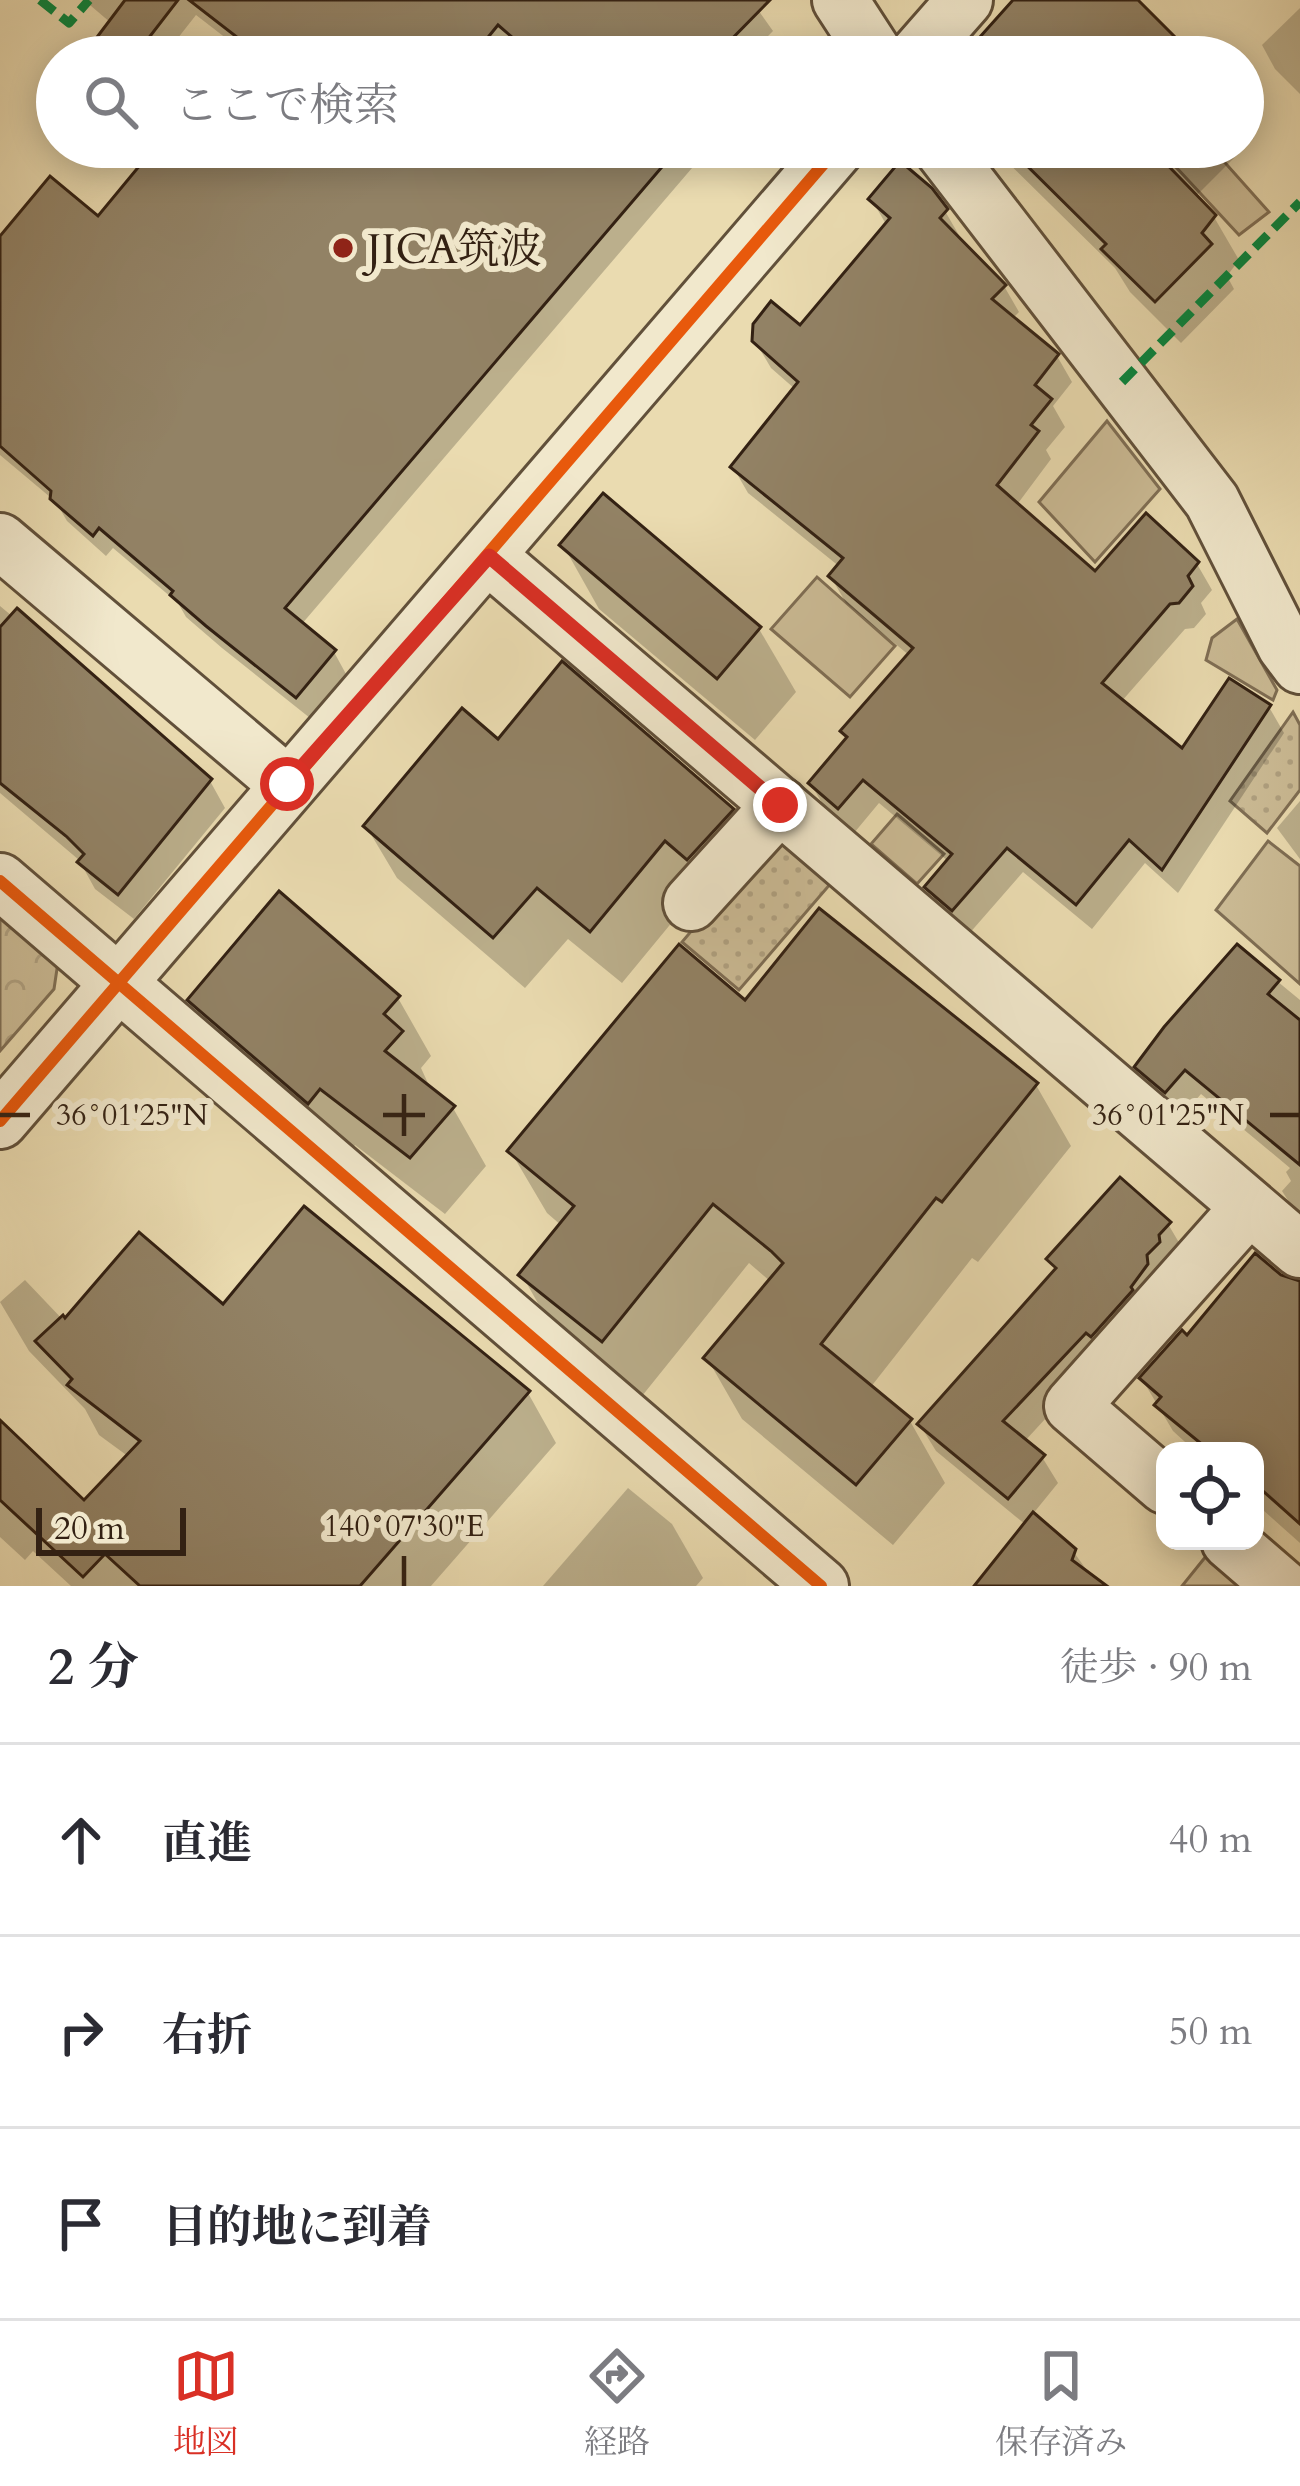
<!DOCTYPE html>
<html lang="ja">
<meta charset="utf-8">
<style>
body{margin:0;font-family:Cardo,"Noto Serif JP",serif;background:#f2f2f3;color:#2b2b33}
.controls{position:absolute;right:36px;bottom:36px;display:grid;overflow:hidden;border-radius:24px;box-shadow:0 6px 30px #0003}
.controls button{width:108px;height:108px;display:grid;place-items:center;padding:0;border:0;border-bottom:3px solid #e1e1e2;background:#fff;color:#2b2b33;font:60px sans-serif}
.scale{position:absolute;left:36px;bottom:30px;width:150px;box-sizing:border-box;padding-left:12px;border:6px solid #332113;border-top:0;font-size:33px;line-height:42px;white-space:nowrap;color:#332113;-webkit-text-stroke:9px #f1e8cc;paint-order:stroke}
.stop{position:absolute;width:36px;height:36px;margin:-27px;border:9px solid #d93025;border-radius:50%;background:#fff}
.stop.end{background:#d93025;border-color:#fff;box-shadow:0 3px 12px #0008}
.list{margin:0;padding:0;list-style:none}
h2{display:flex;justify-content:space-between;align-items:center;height:156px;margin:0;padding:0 48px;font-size:51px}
h2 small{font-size:39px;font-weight:400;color:#7c7c81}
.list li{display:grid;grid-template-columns:78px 1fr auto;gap:36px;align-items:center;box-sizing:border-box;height:192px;padding:0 48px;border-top:3px solid #e1e1e2}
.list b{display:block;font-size:45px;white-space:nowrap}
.list em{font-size:39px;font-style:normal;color:#7c7c81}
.icon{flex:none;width:66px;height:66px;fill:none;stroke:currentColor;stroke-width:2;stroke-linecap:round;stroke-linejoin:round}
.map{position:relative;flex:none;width:1300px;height:1586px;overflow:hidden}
.search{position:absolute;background:#fff;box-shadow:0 6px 30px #0003;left:36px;right:36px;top:36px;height:132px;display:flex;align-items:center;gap:30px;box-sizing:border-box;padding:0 42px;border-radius:66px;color:#7c7c81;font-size:45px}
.sheet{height:732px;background:#fff}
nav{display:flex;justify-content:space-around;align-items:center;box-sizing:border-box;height:168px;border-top:3px solid #e1e1e2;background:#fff;font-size:33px;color:#7c7c81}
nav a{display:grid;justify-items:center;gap:6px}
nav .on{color:#d93025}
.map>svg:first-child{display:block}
.grass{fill:url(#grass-dots);stroke:#7f6e54;stroke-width:3}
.park{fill:url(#park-crowns);stroke:#7f6e54;stroke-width:3}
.garden{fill:#cbbb95;stroke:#7f6e54;stroke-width:3}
.shadow{fill:#0003}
.building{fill:#928265;stroke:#332113;stroke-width:3}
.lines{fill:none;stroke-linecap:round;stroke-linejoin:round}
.minor-casing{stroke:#61503a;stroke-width:60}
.minor{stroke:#f1e8cc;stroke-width:54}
.quiet{stroke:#00873e;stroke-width:9;stroke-dasharray:18 9;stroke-linecap:butt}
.cycleway-casing{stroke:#f1e8cc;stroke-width:20}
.cycleway{stroke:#e8590c;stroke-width:12}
.route{stroke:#d93025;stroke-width:15}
.ticks{fill:none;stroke:#332113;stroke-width:4.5}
.poi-dot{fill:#8f2418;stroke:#f1e8cc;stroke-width:4.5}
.labels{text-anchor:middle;stroke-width:12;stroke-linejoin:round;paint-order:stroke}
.poi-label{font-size:42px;fill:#332113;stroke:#f1e8cc;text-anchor:start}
.ticks-label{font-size:30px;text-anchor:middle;fill:#332113;stroke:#f1e8cc;stroke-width:12;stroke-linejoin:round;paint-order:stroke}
</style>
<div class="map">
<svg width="1300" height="1586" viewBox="0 0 1300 1586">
<defs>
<pattern id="grass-dots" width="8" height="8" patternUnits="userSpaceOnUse" patternTransform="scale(3)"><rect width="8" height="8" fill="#cbbb95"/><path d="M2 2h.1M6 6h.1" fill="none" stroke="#afa080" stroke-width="1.8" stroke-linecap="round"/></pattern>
<pattern id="park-crowns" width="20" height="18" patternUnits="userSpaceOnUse" patternTransform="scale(3)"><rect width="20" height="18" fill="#cbbb95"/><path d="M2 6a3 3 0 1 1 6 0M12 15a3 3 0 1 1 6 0" fill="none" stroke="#afa080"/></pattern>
</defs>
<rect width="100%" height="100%" fill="#eadbb0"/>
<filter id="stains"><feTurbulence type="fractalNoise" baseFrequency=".00167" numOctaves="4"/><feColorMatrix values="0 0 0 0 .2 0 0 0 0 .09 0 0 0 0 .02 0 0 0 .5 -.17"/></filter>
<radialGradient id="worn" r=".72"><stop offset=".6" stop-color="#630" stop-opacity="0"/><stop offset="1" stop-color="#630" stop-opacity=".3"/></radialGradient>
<!-- grass -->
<g class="grass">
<polygon points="1293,712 1300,725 1300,790 1267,833 1230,801"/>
<polygon points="779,838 832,882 739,990 682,942 767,842"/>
</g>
<!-- park -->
<polygon class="park" points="0,912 58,962 54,989 0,1051"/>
<!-- garden -->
<g class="garden">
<polygon points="1196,147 1211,147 1269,212 1239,235 1175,166"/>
<polygon points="1107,421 1160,489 1095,562 1039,502"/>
<polygon points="817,577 895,646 850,697 771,629"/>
<polygon points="1237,619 1277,690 1273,700 1206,660 1212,638"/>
<polygon points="897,814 944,854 917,884 871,844"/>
<polygon points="1268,841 1300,866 1300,984 1216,910"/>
<polygon points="1207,1555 1244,1586 1182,1586"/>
</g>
<!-- shadow -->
<g class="shadow">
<polygon points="84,0 751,0 773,31 747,57 234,57 240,49 196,15 163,57 96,57 111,23"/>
<polygon points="1300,8 1300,94 1275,69 1262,45"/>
<polygon points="1243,119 1254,138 1195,197 1214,217 1239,260 1227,276 1234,289 1181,343 1130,292 1115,268 992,147 1243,147"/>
<polygon points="159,147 710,147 301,625 334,652 346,674 310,718 222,648 186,617 178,603 113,548 106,556 67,521 56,502 0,455 0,265 37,294"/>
<polygon points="872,200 945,211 960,237 957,240 1004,286 1019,312 1012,319 1057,356 1072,382 1053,406 1065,427 1046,450 1051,459 1016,506 1095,575 1197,564 1212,590 1201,603 1206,614 1194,628 1185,629 1121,702 1183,752 1269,707 1284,733 1178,893 1145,863 1092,929 1023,872 968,935 943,914 928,888 949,862 879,803 854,833 826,810 811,784 910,656 846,603 831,577 840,567 748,493 733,467 795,389 771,368 755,341 800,329 887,226"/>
<polygon points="563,545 759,629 796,692 755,740 599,609"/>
<polygon points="0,606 210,781 225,808 134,919 95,889 79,860 0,793"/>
<polygon points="498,743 732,811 762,863 697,892 622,983 568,939 525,988 397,878 366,826"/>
<polygon points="1300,801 1300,859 1277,828"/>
<polygon points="1237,948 1300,1000 1300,1219 1282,1191 1291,1181 1286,1172 1290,1168 1201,1094 1181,1117 1153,1093 1138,1067"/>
<polygon points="398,998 431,1056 421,1068 432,1092 453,1108 486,1166 445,1214 355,1145 342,1160 224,1058 191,1000"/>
<polygon points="745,1004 1036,1085 1071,1146 978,1262 972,1258 870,1388 910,1421 945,1483 893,1545 742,1419 707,1358 771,1282 749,1263 638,1401 557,1337 522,1275 562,1226 547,1213 511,1152"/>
<polygon points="1168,1224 1184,1251 1102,1357 1024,1442 1042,1457 1058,1483 1032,1515 1073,1551 1098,1586 999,1586 1026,1525 936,1451 920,1425 1057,1271 1050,1259"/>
<polygon points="25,1280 65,1322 223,1308 528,1393 556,1443 431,1586 71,1586 33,1551 25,1560 0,1537 0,1435 85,1504 129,1457 99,1435 85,1409 29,1351 0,1302"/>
<polygon points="1300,1289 1300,1543 1255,1503 1255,1451 1195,1451 1173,1431 1142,1379 1187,1339"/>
<polygon points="628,1488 672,1524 703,1578 696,1586 543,1586"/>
</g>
<!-- building -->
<g class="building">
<polygon points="125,0 178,0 134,57 82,57"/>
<polygon points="189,0 770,0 714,57 535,57 498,25 472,57 269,57 255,44 247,45"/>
<polygon points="1013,0 1138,0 1195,57 962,57"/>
<polygon points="155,147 679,147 285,608 336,650 296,698 206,626 170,595 173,591 99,528 93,536 50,499 51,491 0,446 0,236 50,176 98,216"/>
<polygon points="1008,147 1150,147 1216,215 1202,233 1212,244 1155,302 1101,249 1106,244"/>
<polygon points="900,161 932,188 948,209 940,218 1006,285 992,299 1059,354 1035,385 1052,399 1031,425 1039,431 997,485 1095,571 1146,513 1199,562 1188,576 1193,586 1179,603 1170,604 1102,683 1182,748 1229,678 1271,705 1162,870 1129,840 1076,905 1007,848 952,911 924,887 952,854 863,780 838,809 808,783 847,737 840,731 913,648 828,576 843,558 730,467 798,382 752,341 753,324 771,301 800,325 890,218 868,199"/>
<polygon points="603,493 761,627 717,679 559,545"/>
<polygon points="17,608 212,779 118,895 77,862 84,854 66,836 0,783 0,627"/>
<polygon points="562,661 734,809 687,860 665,841 590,932 537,888 493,938 363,826 462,708 498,739"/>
<polygon points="279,891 400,996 384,1014 403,1031 385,1051 455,1106 410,1158 320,1089 308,1104 187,1000"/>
<polygon points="819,908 1038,1083 942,1202 936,1198 821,1344 912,1419 856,1485 703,1358 783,1263 771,1251 713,1204 602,1342 518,1275 574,1206 507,1151 679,944 745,1000"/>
<polygon points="1237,944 1280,980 1268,994 1300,1020 1300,1165 1185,1070 1165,1093 1134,1067 1164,1027"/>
<polygon points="1120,1177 1171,1222 1159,1235 1160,1242 1147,1255 1148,1264 1131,1287 1133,1290 1091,1337 1086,1333 1003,1421 1045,1455 1008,1499 917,1424 1056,1268 1046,1259"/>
<polygon points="304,1206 530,1391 360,1586 140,1586 105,1554 83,1577 0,1500 0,1420 84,1500 140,1441 67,1385 72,1379 35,1341 63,1315 65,1318 139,1232 223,1304"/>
<polygon points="1255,1253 1281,1275 1300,1281 1300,1524 1255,1484 1255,1451 1210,1451 1154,1405 1161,1397 1139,1378 1182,1330 1187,1335"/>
<polygon points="1033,1512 1076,1549 1072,1560 1107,1586 974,1586"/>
</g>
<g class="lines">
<!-- minor casing -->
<g class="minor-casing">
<g id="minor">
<polyline points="840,0 877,57"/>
<polyline points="915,57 965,0"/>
<polyline points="940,147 1212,501 1285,646 1300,666"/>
<polyline points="0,541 287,784"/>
<polyline points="489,557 1300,1250"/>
<polyline points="0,881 821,1586"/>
<polyline points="691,903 780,805"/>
<polyline points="0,1121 838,147"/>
<polyline points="1165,1486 1072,1406 1249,1207"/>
<polyline points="1229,1541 1281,1586"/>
</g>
</g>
<!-- minor -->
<use href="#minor" class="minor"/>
<!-- quiet -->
<g class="quiet">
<polyline points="40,0 69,23 89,0"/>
<polyline points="1122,382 1300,202"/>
</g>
<!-- cycleway casing -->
<g class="cycleway-casing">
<g id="cycleway">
<polyline points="0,881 821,1586"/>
<polyline points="0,1121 838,147"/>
</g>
</g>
<!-- cycleway -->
<use href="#cycleway" class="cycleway"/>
</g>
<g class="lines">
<!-- route -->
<polyline class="route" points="287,784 489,556 780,805"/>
</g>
<!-- ticks -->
<path class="ticks" d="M 404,1094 L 404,1136M 0,1115 L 30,1115M 383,1115 L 425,1115M 1270,1115 L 1300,1115M 404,1556 L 404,1586"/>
<!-- markers -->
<circle class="poi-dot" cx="343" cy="248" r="12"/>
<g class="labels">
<!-- poi labels -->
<g class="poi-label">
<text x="367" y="263">JICA筑波</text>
</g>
</g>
<g class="ticks-label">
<text x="132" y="1125">36°01'25"N</text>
<text x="1168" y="1125">36°01'25"N</text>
<text x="404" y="1536">140°07'30"E</text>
</g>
<rect width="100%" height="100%" filter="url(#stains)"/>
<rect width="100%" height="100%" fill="url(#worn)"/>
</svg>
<div class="controls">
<button><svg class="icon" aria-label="locate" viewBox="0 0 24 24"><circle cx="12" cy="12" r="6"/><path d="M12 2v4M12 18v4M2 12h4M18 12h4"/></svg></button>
</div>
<div class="scale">20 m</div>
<div class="stop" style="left:287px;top:784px"></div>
<div class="stop end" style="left:780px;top:805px"></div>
<div class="search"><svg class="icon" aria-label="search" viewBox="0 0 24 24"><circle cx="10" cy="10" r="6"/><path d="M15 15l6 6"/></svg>ここで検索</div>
</div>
<section class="sheet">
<h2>2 分<small>徒歩 · 90 m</small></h2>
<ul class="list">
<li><svg class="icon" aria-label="ahead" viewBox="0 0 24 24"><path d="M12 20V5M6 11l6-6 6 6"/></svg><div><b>直進</b></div><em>40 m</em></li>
<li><svg class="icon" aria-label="right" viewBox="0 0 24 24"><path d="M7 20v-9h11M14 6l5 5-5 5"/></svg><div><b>右折</b></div><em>50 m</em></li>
<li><svg class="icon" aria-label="arrive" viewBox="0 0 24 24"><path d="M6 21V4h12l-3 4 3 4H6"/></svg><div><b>目的地に到着</b></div></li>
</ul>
</section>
<nav>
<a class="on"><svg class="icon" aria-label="map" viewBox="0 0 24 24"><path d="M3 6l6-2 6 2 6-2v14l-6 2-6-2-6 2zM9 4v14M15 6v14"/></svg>地図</a>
<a><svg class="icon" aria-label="directions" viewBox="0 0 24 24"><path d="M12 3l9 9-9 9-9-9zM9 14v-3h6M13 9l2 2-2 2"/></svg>経路</a>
<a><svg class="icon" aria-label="saved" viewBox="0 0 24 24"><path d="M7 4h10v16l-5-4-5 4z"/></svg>保存済み</a>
</nav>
